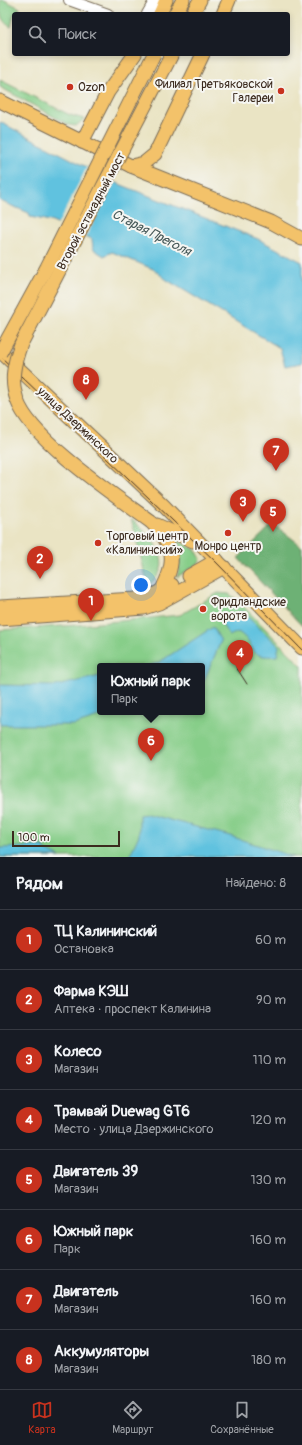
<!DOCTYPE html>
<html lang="ru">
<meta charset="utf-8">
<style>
body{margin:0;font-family:Pangolin,sans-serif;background:#242831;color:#f1f3f6}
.scale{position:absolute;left:12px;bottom:10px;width:108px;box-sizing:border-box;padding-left:4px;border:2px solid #3b2a1e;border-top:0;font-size:11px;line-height:14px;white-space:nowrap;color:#3b2a1e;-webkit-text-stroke:3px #f6f6f2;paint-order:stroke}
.you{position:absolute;left:141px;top:585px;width:14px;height:14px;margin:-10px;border:3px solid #fff;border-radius:50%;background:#1a73e8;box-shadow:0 0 0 6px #1a73e833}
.badge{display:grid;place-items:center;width:26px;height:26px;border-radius:50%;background:#c8321e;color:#fff;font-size:13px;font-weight:700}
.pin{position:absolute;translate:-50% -33px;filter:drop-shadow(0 1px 2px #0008)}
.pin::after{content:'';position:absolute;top:21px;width:14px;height:12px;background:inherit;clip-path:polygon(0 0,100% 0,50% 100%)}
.popup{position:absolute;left:97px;top:663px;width:108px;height:52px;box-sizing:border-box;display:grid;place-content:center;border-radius:4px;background:#171b24;filter:drop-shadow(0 1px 3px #0005);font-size:13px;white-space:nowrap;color:#9ea1a6}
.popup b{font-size:15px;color:#f1f3f6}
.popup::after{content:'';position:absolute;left:50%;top:100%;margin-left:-8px;border:8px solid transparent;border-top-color:#171b24}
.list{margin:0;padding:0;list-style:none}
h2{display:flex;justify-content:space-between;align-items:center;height:52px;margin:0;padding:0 16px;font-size:17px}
h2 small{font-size:13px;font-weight:400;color:#9ea1a6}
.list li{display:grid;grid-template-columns:26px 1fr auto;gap:12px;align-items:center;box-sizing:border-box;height:60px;padding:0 16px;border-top:1px solid #363941}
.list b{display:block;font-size:15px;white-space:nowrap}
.list p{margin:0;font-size:13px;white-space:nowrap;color:#9ea1a6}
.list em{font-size:13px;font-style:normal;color:#9ea1a6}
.icon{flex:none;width:22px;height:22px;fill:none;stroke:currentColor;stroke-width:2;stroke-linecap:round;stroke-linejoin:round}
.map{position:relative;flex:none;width:302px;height:857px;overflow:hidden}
.search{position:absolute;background:#171b24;box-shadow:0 2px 6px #0003;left:12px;right:12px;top:12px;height:44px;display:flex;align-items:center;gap:10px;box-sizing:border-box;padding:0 14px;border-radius:4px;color:#9ea1a6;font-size:15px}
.sheet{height:532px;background:#171b24}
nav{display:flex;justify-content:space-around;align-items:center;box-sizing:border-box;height:56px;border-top:1px solid #363941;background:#171b24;font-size:11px;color:#9ea1a6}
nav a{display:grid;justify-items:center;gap:2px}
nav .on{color:#c8321e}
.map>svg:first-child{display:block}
.green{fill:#87ce89;stroke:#617c54;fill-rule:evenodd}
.forest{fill:#6db175;stroke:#546e4a}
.water{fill:#61c2df;stroke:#4e767e}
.pier{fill:#eae4c4}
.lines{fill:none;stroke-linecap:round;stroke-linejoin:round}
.minor-casing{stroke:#786b58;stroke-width:12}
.major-casing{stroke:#786b58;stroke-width:15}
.minor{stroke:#fff;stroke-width:10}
.major{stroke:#f3c26a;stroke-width:13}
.tram{stroke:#3b2a1e;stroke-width:1}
.major-bridge-casing{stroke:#786b58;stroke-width:15;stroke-linecap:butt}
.major-bridge{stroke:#f3c26a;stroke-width:13}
.poi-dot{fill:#c8321e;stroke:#f6f6f2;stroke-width:1.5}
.labels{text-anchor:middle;stroke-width:4;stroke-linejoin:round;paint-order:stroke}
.poi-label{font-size:12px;fill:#3b2a1e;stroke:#f6f6f2;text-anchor:start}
.street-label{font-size:12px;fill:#3b2a1e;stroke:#f6f6f2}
.water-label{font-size:13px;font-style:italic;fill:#465858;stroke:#f6f6f2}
</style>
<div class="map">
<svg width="302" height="857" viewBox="0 0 302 857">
<rect width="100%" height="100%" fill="#f6f6f2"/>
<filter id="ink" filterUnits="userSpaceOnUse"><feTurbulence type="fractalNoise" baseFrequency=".025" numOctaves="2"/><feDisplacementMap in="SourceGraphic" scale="8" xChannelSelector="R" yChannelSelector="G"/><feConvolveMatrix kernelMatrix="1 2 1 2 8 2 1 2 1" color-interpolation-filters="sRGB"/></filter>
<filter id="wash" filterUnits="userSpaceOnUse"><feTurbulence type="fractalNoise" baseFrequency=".012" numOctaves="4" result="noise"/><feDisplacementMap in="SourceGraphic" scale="16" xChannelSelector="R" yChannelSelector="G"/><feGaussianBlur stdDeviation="0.9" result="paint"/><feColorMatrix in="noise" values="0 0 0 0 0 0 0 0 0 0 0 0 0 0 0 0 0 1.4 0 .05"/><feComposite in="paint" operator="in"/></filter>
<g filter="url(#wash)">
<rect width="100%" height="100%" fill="#eae4c4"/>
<!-- green -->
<g class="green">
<path d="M 0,0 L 4,0 L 20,8 L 17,14 L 14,14 L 11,27 C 0,21 0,13 0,0 Z"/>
<polygon points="0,80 70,115 84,119 76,126 69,125 0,87"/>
<path d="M 131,519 C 156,540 182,570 138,591 L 146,578 Z"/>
<path d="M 175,539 L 196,550 L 201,559 L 199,563 L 177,577 C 181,563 181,553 175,539 Z"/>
<path d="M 218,593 L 229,594 L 236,599 L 302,666 L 302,857 L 0,857 L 0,630 L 79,625 L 180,615 ZM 100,666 L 202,666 L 202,712 L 100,712 Z"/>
</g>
<!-- forest -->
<polygon class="forest" points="273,524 302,546 302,626 238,558"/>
<!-- water -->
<g class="water">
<polygon points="0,122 119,184 258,239 302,262 302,363 285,366 280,348 167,280 153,269 112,252 104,256 93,249 92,239 50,221 30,217 29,213 0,201"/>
<path d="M 241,611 L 279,646 L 277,656 C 244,659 258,644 238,632 L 229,636 L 221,622 Z"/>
<polygon points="213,627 221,641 203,683 202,666 146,666 158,663"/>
<polygon points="100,676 100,712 114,712 74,725 0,725 0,685 56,686"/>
<polygon points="147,814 227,835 294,857 129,857 139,835 139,815"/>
<polygon points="44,846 44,849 60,857 0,857 0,848"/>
</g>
<!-- pier -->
<polygon class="pier" points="87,167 116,181 85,238 57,226"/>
</g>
<g filter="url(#ink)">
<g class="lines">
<!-- minor casing -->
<g class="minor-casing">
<g id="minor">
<polyline points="69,0 108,14"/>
<polyline points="147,14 155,0"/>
</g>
</g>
<!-- major casing -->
<g class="major-casing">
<g id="major">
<polyline points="160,14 166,0"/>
<polyline points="175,14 183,0"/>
<polyline points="192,14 200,0"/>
<polyline points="223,14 229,0"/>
<polyline points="0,101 131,166 271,222 302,239"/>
<polyline points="82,142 108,92 135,54"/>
<polyline points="131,166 144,163 155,154 203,54"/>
<polyline points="0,351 164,506 302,648"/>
<path d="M 151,522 C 175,546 177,562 161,591"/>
<polyline points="157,525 193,541"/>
<polyline points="189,576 217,560"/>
<polyline points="0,607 135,599 155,594 172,585"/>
<polyline points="0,619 144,608 159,603 224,567"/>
</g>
</g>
<!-- minor -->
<use href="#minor" class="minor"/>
<!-- major -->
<use href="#major" class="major"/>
<!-- tram -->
<g class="tram">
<polyline points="0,356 215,561 302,650"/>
<polyline points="236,667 247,684"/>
</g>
<!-- major-bridge casing -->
<g class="major-bridge-casing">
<g id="major-bridge">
<polyline points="0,353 47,267 154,54"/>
<path d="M 151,522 C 117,497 30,439 17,400 C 10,380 14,363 21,344 L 172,54"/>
</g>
</g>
<!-- major-bridge -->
<use href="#major-bridge" class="major-bridge"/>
</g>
</g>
<!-- markers -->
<g class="poi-dot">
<circle cx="70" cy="87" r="4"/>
<circle cx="281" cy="91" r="4"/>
<circle cx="228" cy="533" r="4"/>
<circle cx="98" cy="543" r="4"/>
<circle cx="203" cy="609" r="4"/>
</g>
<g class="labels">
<!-- poi labels -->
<g class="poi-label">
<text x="273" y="88" text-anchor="end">Филиал Третьяковской<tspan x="273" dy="14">Галереи</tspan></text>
<text x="78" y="91">Ozon</text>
<text x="106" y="540">Торговый центр<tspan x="106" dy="14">«Калининский»</tspan></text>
<text x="228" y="550" text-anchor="middle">Монро центр</text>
<text x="211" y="606">Фридландские<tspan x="211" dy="14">ворота</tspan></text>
</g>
<!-- street labels -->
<g class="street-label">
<text transform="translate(91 211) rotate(-62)" y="4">Второй эстакадный мост</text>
<text transform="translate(78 425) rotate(43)" y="4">улица Дзержинского</text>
</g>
<!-- water labels -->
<g class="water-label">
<text transform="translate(152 232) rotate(27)" y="5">Старая Преголя</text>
</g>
</g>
</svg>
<div class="scale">100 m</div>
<div class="you"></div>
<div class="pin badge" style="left:91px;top:621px">1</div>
<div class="pin badge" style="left:40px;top:579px">2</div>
<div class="pin badge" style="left:243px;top:522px">3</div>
<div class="pin badge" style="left:240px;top:673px">4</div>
<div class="pin badge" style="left:273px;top:532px">5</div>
<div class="pin badge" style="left:151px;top:761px">6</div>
<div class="popup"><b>Южный парк</b>Парк</div>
<div class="pin badge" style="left:276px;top:471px">7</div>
<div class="pin badge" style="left:86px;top:400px">8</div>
<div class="search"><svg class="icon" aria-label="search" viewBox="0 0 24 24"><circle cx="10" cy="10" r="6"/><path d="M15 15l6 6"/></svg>Поиск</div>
</div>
<section class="sheet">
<h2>Рядом<small>Найдено: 8</small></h2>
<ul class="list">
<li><span class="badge">1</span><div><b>ТЦ Калининский</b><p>Остановка</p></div><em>60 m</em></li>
<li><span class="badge">2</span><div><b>Фарма КЭШ</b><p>Аптека · проспект Калинина</p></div><em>90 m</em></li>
<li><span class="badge">3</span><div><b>Колесо</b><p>Магазин</p></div><em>110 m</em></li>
<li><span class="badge">4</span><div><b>Трамвай Duewag GT6</b><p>Место · улица Дзержинского</p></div><em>120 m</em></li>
<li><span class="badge">5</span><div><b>Двигатель 39</b><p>Магазин</p></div><em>130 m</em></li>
<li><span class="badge">6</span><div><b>Южный парк</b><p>Парк</p></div><em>160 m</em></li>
<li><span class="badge">7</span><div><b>Двигатель</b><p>Магазин</p></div><em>160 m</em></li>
<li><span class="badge">8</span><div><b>Аккумуляторы</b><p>Магазин</p></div><em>180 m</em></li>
</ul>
</section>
<nav>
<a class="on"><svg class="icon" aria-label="map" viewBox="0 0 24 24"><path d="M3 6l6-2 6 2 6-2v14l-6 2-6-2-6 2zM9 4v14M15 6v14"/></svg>Карта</a>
<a><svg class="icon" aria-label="directions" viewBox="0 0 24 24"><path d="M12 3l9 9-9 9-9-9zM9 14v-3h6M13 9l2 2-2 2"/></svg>Маршрут</a>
<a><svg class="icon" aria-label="saved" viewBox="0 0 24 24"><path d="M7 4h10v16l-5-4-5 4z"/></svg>Сохранённые</a>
</nav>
